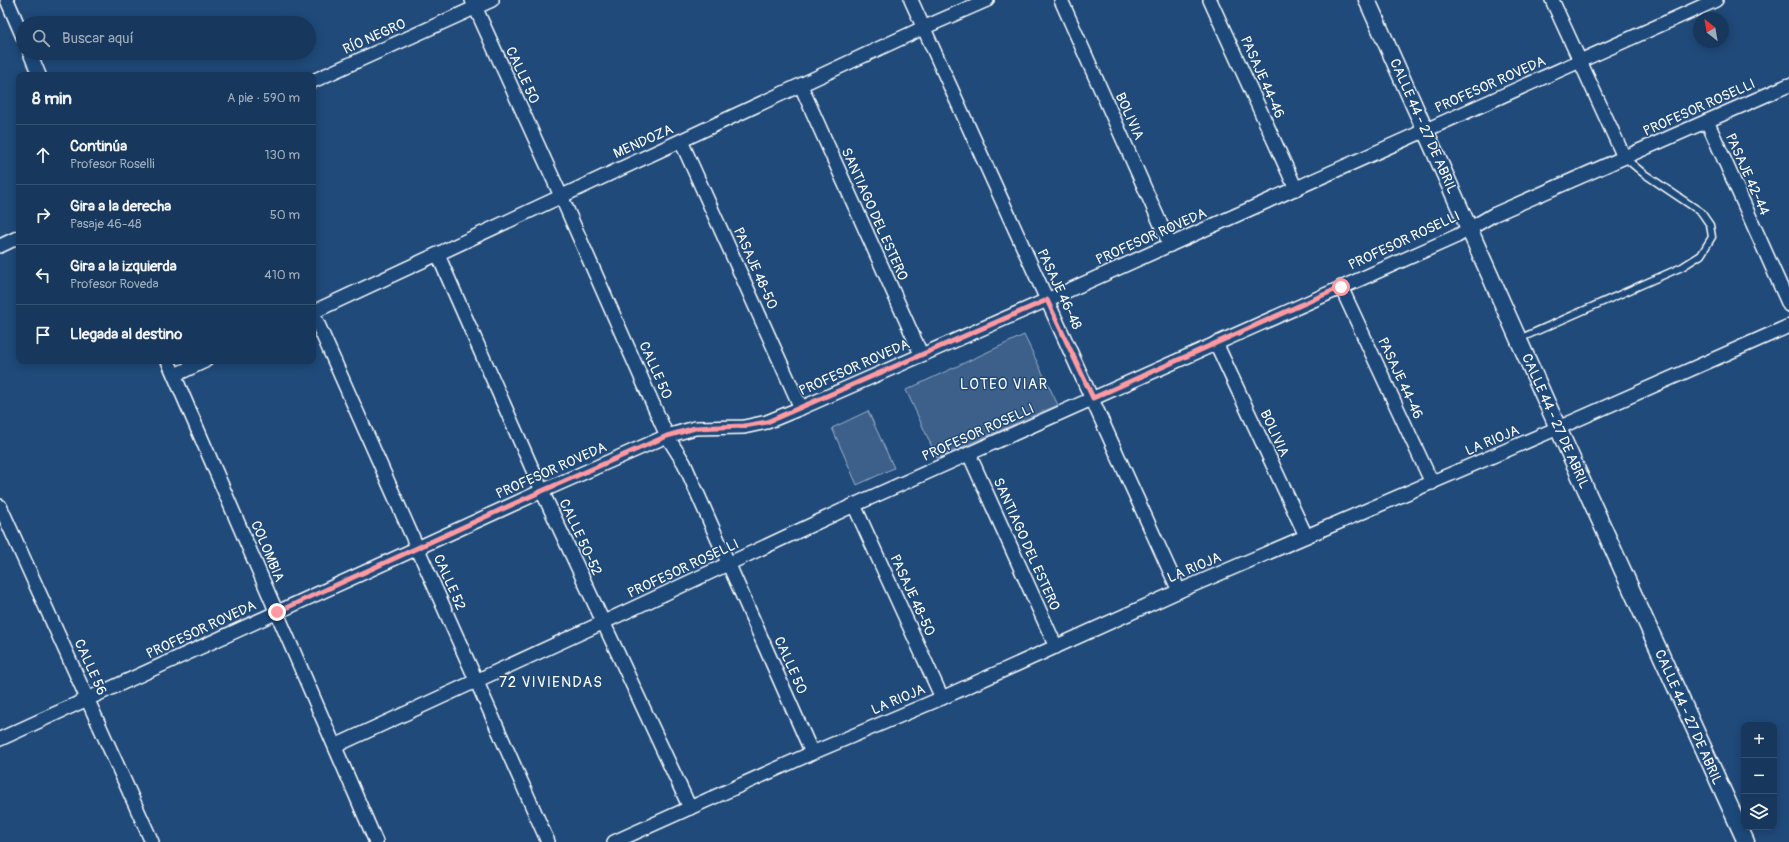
<!DOCTYPE html>
<html lang="es">
<meta charset="utf-8">
<style>
body{margin:0;font-family:Pangolin,sans-serif;background:#244365;color:#f1f3f6}
.controls{position:absolute;right:12px;bottom:12px;display:grid;overflow:hidden;border-radius:8px;box-shadow:0 2px 10px #0003}
.controls button{width:36px;height:36px;display:grid;place-items:center;padding:0;border:0;border-bottom:1px solid #365272;background:#17385c;color:#f1f3f6;font:20px sans-serif}
.compass{position:absolute;left:1693px;top:12px;width:36px;height:36px;border-radius:50%;background:#17385c;box-shadow:0 2px 10px #0003;rotate:329deg}
.stop{position:absolute;width:12px;height:12px;margin:-9px;border:3px solid #ff9aa2;border-radius:50%;background:#fff}
.stop.end{background:#ff9aa2;border-color:#fff;box-shadow:0 1px 4px #0008}
.list{margin:0;padding:0;list-style:none}
h2{display:flex;justify-content:space-between;align-items:center;height:52px;margin:0;padding:0 16px;font-size:17px}
h2 small{font-size:13px;font-weight:400;color:#9eacbb}
.list li{display:grid;grid-template-columns:26px 1fr auto;gap:12px;align-items:center;box-sizing:border-box;height:60px;padding:0 16px;border-top:1px solid #365272}
.list b{display:block;font-size:15px;white-space:nowrap}
.list p{margin:0;font-size:13px;white-space:nowrap;color:#9eacbb}
.list em{font-size:13px;font-style:normal;color:#9eacbb}
.icon{flex:none;width:22px;height:22px;fill:none;stroke:currentColor;stroke-width:2;stroke-linecap:round;stroke-linejoin:round}
.map{position:relative;flex:none;width:1789px;height:842px;overflow:hidden}
.search{position:absolute;background:#17385c;box-shadow:0 2px 10px #0003;left:16px;top:16px;width:300px;height:44px;display:flex;align-items:center;gap:10px;box-sizing:border-box;padding:0 14px;border-radius:22px;color:#9eacbb;font-size:15px}
.panel{position:absolute;background:#17385c;box-shadow:0 2px 10px #0003;left:16px;top:72px;width:300px;height:292px;border-radius:8px}
.map>svg:first-child{display:block}
.green{fill:#3c618b;stroke:#9eb0c5}
.lines{fill:none;stroke-linecap:round;stroke-linejoin:round}
.service-casing{stroke:#fff;stroke-width:9}
.minor-casing{stroke:#fff;stroke-width:16}
.tertiary-casing{stroke:#fff;stroke-width:19}
.service{stroke:#1f4a7a;stroke-width:6}
.minor{stroke:#1f4a7a;stroke-width:13}
.tertiary{stroke:#1f4a7a;stroke-width:16}
.route{stroke:#ff9aa2;stroke-width:5}
.labels{text-anchor:middle;stroke-width:3;stroke-linejoin:round;paint-order:stroke}
.street-label{font-size:14px;fill:#fff;stroke:#1f4a7a}
.neighbourhood-label{font-size:15px;letter-spacing:1px;fill:#fff;stroke:#1f4a7a}
</style>
<div class="map">
<svg width="1789" height="842" viewBox="0 0 1789 842">
<rect width="100%" height="100%" fill="#1f4a7a"/>
<filter id="ink" filterUnits="userSpaceOnUse"><feTurbulence type="fractalNoise" baseFrequency=".025" numOctaves="2"/><feDisplacementMap in="SourceGraphic" scale="8" xChannelSelector="R" yChannelSelector="G"/><feConvolveMatrix kernelMatrix="1 2 1 2 8 2 1 2 1" color-interpolation-filters="sRGB"/></filter>
<g filter="url(#ink)">
<!-- green -->
<g class="green">
<polygon points="1024,335 1058,405 937,458 906,390"/>
<polygon points="868,411 894,468 857,485 832,428"/>
</g>
<g class="lines">
<!-- service casing -->
<g class="service-casing">
<polyline id="service" points="1519,339 1682,267 1701,255 1712,237 1710,225 1701,212 1643,173 1624,157"/>
</g>
<!-- minor casing -->
<g class="minor-casing">
<g id="minor">
<polyline points="7,0 23,37"/>
<polyline points="472,0 561,196 667,436 684,463 812,753"/>
<polyline points="911,0 1179,591"/>
<polyline points="1061,0 1170,245"/>
<polyline points="1210,0 1296,189"/>
<polyline points="1552,0 1624,157"/>
<polyline points="30,53 39,75"/>
<polyline points="313,81 492,0"/>
<polyline points="801,86 921,354"/>
<polyline points="1707,121 1789,305"/>
<polyline points="681,141 801,408"/>
<polyline points="0,246 19,237"/>
<polyline points="438,255 542,491 690,808"/>
<polyline points="1341,287 1432,483"/>
<polyline points="313,312 923,28 987,0"/>
<polyline points="313,313 548,842"/>
<polyline points="1216,343 1306,536"/>
<polyline points="168,361 376,842"/>
<polyline points="175,375 205,361"/>
<polyline points="969,454 1056,647"/>
<polyline points="854,505 942,698"/>
<polyline points="0,506 152,842"/>
<polyline points="0,739 542,491 667,436 695,428 744,427 767,422 801,408 1047,300 1716,0"/>
<polyline points="335,746 604,622 854,505 1457,236 1493,215 1789,85"/>
<polyline points="614,842 812,753 942,698 1179,591 1558,428 1789,326"/>
</g>
</g>
<!-- tertiary casing -->
<g class="tertiary-casing">
<polyline id="tertiary" points="1367,0 1558,428 1746,842"/>
</g>
<!-- service -->
<use href="#service" class="service"/>
<!-- minor -->
<use href="#minor" class="minor"/>
<!-- tertiary -->
<use href="#tertiary" class="tertiary"/>
</g>
</g>
<g class="lines" filter="url(#ink)">
<!-- route -->
<polyline class="route" points="277,612 542,491 667,436 695,428 744,426 767,422 1047,300 1093,398 1341,287"/>
</g>
<g class="labels">
<!-- street labels -->
<g class="street-label">
<text transform="translate(374 36) rotate(-24)" y="5">RÍO NEGRO</text>
<text transform="translate(523 75) rotate(65)" y="5">CALLE 50</text>
<text transform="translate(1263 77) rotate(66)" y="5">PASAJE 44-46</text>
<text transform="translate(1490 84) rotate(-24)" y="5">PROFESOR ROVEDA</text>
<text transform="translate(1699 107) rotate(-24)" y="5">PROFESOR ROSELLI</text>
<text transform="translate(1130 116) rotate(66)" y="5">BOLIVIA</text>
<text transform="translate(1424 126) rotate(66)" y="5">CALLE 44 - 27 DE ABRIL</text>
<text transform="translate(643 141) rotate(-24)" y="5">MENDOZA</text>
<text transform="translate(1748 174) rotate(66)" y="5">PASAJE 42-44</text>
<text transform="translate(875 214) rotate(66)" y="5">SANTIAGO DEL ESTERO</text>
<text transform="translate(1151 236) rotate(-24)" y="5">PROFESOR ROVEDA</text>
<text transform="translate(1404 240) rotate(-25)" y="5">PROFESOR ROSELLI</text>
<text transform="translate(756 268) rotate(66)" y="5">PASAJE 48-50</text>
<text transform="translate(1060 289) rotate(65)" y="5">PASAJE 46-48</text>
<text transform="translate(854 367) rotate(-24)" y="5">PROFESOR ROVEDA</text>
<text transform="translate(656 370) rotate(66)" y="5">CALLE 50</text>
<text transform="translate(1401 378) rotate(65)" y="5">PASAJE 44-46</text>
<text transform="translate(1556 421) rotate(66)" y="5">CALLE 44 - 27 DE ABRIL</text>
<text transform="translate(978 432) rotate(-24)" y="5">PROFESOR ROSELLI</text>
<text transform="translate(1275 433) rotate(65)" y="5">BOLIVIA</text>
<text transform="translate(1492 440) rotate(-23)" y="5">LA RIOJA</text>
<text transform="translate(551 470) rotate(-24)" y="5">PROFESOR ROVEDA</text>
<text transform="translate(581 537) rotate(65)" y="5">CALLE 50-52</text>
<text transform="translate(1027 544) rotate(66)" y="5">SANTIAGO DEL ESTERO</text>
<text transform="translate(268 551) rotate(67)" y="5">COLOMBIA</text>
<text transform="translate(1194 567) rotate(-23)" y="5">LA RIOJA</text>
<text transform="translate(683 568) rotate(-25)" y="5">PROFESOR ROSELLI</text>
<text transform="translate(450 582) rotate(66)" y="5">CALLE 52</text>
<text transform="translate(913 595) rotate(65)" y="5">PASAJE 48-50</text>
<text transform="translate(201 629) rotate(-25)" y="5">PROFESOR ROVEDA</text>
<text transform="translate(791 665) rotate(66)" y="5">CALLE 50</text>
<text transform="translate(91 667) rotate(66)" y="5">CALLE 56</text>
<text transform="translate(898 699) rotate(-23)" y="5">LA RIOJA</text>
<text transform="translate(1689 717) rotate(66)" y="5">CALLE 44 - 27 DE ABRIL</text>
</g>
<!-- neighbourhood labels -->
<g class="neighbourhood-label">
<text x="1004" y="389">LOTEO VIAR</text>
<text x="551" y="687">72 VIVIENDAS</text>
</g>
</g>
</svg>
<div class="controls">
<button>+</button>
<button>−</button>
<button><svg class="icon" aria-label="layers" viewBox="0 0 24 24"><path d="M12 4l9 5-9 5-9-5zM3 14l9 5 9-5"/></svg></button>
</div>
<svg class="compass" viewBox="-18 -18 36 36"><path d="M0-13l5 13h-10z" fill="#e53935"/><path d="M0 13l5-13h-10z" fill="#9eacbb"/></svg>
<div class="stop" style="left:1341px;top:287px"></div>
<div class="stop end" style="left:277px;top:612px"></div>
<div class="search"><svg class="icon" aria-label="search" viewBox="0 0 24 24"><circle cx="10" cy="10" r="6"/><path d="M15 15l6 6"/></svg>Buscar aquí</div>
<section class="panel">
<h2>8 min<small>A pie · 590 m</small></h2>
<ul class="list">
<li><svg class="icon" aria-label="ahead" viewBox="0 0 24 24"><path d="M12 20V5M6 11l6-6 6 6"/></svg><div><b>Continúa</b><p>Profesor Roselli</p></div><em>130 m</em></li>
<li><svg class="icon" aria-label="right" viewBox="0 0 24 24"><path d="M7 20v-9h11M14 6l5 5-5 5"/></svg><div><b>Gira a la derecha</b><p>Pasaje 46-48</p></div><em>50 m</em></li>
<li><svg class="icon" aria-label="left" viewBox="0 0 24 24"><path d="M17 20v-9H6M10 6l-5 5 5 5"/></svg><div><b>Gira a la izquierda</b><p>Profesor Roveda</p></div><em>410 m</em></li>
<li><svg class="icon" aria-label="arrive" viewBox="0 0 24 24"><path d="M6 21V4h12l-3 4 3 4H6"/></svg><div><b>Llegada al destino</b></div></li>
</ul>
</section>
</div>
